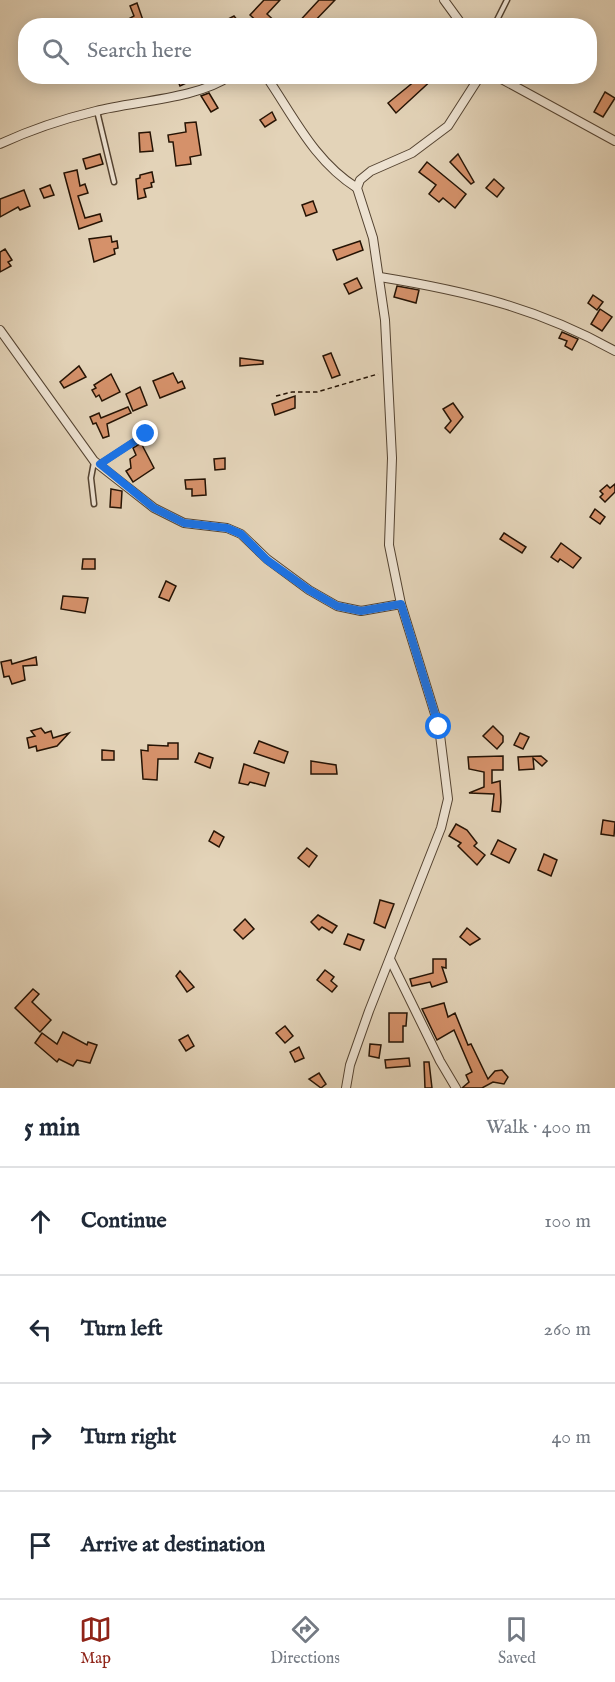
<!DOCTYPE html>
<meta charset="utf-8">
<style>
body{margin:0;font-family:"IM FELL English",serif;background:#f6f6f7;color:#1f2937}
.stop{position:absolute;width:18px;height:18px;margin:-14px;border:4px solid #1a73e8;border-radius:50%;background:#fff}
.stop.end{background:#1a73e8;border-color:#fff;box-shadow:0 2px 6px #0008}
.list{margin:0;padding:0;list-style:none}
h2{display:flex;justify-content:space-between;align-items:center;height:78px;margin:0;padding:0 24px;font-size:26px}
h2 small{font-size:20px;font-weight:400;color:#747a83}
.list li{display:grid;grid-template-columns:39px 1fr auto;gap:18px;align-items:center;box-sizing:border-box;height:108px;padding:0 24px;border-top:2px solid #e0e1e3}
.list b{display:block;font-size:22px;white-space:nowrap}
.list em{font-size:20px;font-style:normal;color:#747a83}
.icon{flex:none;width:33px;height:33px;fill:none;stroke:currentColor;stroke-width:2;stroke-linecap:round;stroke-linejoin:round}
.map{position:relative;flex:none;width:615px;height:1088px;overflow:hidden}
.search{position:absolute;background:#fff;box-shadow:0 3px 15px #0003;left:18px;right:18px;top:18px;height:66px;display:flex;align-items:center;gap:15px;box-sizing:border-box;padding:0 21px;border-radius:24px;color:#747a83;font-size:22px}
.sheet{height:510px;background:#fff}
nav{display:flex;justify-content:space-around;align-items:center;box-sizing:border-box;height:84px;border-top:2px solid #e0e1e3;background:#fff;font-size:16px;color:#747a83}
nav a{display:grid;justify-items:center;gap:3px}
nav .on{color:#8f2418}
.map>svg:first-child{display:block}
.building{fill:#d5916a;stroke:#251304;stroke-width:1.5}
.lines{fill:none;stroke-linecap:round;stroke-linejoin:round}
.lane-casing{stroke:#544331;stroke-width:7}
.street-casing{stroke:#544331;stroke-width:10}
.path{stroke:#251304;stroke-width:1.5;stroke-dasharray:4.5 3;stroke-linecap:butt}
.lane{stroke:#ede2d1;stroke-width:4}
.street{stroke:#ede2d1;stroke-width:8}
.route{stroke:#1a73e8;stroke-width:8}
</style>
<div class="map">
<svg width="615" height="1088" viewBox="0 0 615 1088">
<rect width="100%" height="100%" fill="#e3d3b8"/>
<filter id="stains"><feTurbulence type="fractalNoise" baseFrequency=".00333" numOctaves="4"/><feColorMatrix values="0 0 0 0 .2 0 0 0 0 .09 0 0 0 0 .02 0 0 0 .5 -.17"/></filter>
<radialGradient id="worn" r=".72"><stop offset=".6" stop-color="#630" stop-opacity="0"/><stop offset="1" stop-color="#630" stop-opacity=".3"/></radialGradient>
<!-- building -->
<g class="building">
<polygon points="264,0 280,0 267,14 280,26 262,26 250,15"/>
<polygon points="319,0 335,0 310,26 295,26"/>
<polygon points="137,3 145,26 116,26 134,16 130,6"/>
<polygon points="234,16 242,26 215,26"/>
<polygon points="176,76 201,76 180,86"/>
<polygon points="421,76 436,76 396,113 388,103"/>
<polygon points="605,92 615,98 603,117 594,112"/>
<polygon points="209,93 218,108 211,112 201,96"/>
<polygon points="272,112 276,120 265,127 260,120"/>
<polygon points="196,122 201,155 190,157 191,164 176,166 173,142 169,142 168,135 186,132 185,123"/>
<polygon points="150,132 153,151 140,152 139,133"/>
<polygon points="100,154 103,164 86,169 83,159"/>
<polygon points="458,154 474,182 471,184 450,162"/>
<polygon points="427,162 466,194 455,208 443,198 439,202 429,194 436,185 419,172"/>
<polygon points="77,170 80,186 85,184 88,193 78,196 85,218 100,214 102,221 79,229 64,173"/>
<polygon points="152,172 154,182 151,183 152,187 144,189 146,197 138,199 136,179 140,178 140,175"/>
<polygon points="494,179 504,188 497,197 486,188"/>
<polygon points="50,185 54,195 44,198 40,189"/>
<polygon points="24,190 30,206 20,210 18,207 0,217 0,199"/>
<polygon points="313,201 317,212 306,216 302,205"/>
<polygon points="111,236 112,242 117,241 118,248 114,249 115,254 94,262 89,239"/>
<polygon points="360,241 363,250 337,260 333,250"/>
<polygon points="5,249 12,260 8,262 11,266 0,272 0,252"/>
<polygon points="357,278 362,288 349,294 344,284"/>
<polygon points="397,286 419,290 416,303 394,297"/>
<polygon points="593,295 603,302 597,310 588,303"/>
<polygon points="600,309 612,317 602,331 591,324"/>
<polygon points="562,332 578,339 572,350 565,346 567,341 559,338"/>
<polygon points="331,353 340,375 332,378 323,356"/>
<polygon points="240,358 263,361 263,364 240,366"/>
<polygon points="79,366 86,377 64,388 60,382"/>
<polygon points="173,373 178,383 182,381 185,388 160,398 153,381"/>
<polygon points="111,374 120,392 102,401 99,395 96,397 92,390 96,388 94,385"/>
<polygon points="140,387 147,405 133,411 126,394"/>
<polygon points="295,396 295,408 275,415 272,404"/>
<polygon points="453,403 463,417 450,433 445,428 451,421 443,409"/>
<polygon points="128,407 131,413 107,424 109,436 103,438 96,423 93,424 90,417 99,413 101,418"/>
<polygon points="141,443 154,468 133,482 126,471 131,468 130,459 136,455 133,448"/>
<polygon points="225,458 225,469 215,470 214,459"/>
<polygon points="205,479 206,495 192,496 192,489 186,489 185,480"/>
<polygon points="615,484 615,492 605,502 600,497 603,494 600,491 607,485 610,488"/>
<polygon points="111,489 122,491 121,508 110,507"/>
<polygon points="595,509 605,517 600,524 590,517"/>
<polygon points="504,533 526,547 522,553 500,539"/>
<polygon points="561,543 581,558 573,568 560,559 558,562 551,557"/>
<polygon points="83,559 95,559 95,569 82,569"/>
<polygon points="166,581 176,586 169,601 159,597"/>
<polygon points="63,596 88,598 85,613 61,609"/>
<polygon points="36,657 37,665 23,666 25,680 12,684 9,676 4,677 1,662 11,660 12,664"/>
<polygon points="493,726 503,736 503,742 497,749 483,736"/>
<polygon points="41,728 45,733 51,731 53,738 69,733 57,746 37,751 36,746 29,748 27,738 35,736 31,731"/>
<polygon points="520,733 529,737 523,749 514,745"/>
<polygon points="259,741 288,752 284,763 254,753"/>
<polygon points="168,743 178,743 178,759 158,759 157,780 143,779 141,750 148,751 148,745 168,746"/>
<polygon points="102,750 114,751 114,760 102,760"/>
<polygon points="199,753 213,758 210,768 195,762"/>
<polygon points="503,756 503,770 492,770 492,783 500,781 501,802 500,812 492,811 494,794 469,793 484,787 484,772 469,769 468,757"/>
<polygon points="541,756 547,761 542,766 533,758 534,769 519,770 518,757"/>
<polygon points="311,761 336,765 337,774 311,774"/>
<polygon points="244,764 269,773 265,786 250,782 248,785 239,783"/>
<polygon points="603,820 615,822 614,836 601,834"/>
<polygon points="456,824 467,830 477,843 474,846 485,855 477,865 458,846 461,843 449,836"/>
<polygon points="214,831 224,837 219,847 209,841"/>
<polygon points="498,840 516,849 509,863 491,854"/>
<polygon points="307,848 317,856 309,867 298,858"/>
<polygon points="544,854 557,860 551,876 538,870"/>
<polygon points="380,900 394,904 385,928 374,923"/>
<polygon points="318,915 337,926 332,933 322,927 319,930 311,922"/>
<polygon points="245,919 254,929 243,939 234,930"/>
<polygon points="467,928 480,939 470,945 460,937"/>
<polygon points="348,934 364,940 360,950 344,944"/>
<polygon points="433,959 446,959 446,968 442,967 447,982 432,987 430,982 412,986 410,979 433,973"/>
<polygon points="325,970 334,977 331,981 337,986 332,992 317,980"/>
<polygon points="180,971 194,987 187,992 176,976"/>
<polygon points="33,989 39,994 32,1002 51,1020 40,1032 15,1008"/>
<polygon points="444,1003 448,1017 455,1013 468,1045 471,1044 488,1079 495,1071 502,1070 508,1077 504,1084 493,1082 482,1088 462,1088 469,1082 466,1075 472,1072 454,1030 437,1040 422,1009"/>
<polygon points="389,1013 407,1013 406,1026 403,1026 403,1042 389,1042"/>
<polygon points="285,1026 293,1036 285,1043 276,1033"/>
<polygon points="63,1032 87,1045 88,1042 97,1045 90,1063 77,1060 73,1066 59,1059 57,1062 35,1043 42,1033 57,1044"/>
<polygon points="188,1035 194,1046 186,1051 179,1040"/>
<polygon points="370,1044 381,1045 379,1058 369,1056"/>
<polygon points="299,1047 304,1058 295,1062 290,1052"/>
<polygon points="409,1058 410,1066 386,1068 385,1060"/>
<polygon points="424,1062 429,1062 432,1088 425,1088"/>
<polygon points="319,1073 326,1084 321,1088 309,1079"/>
</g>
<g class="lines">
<!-- lane casing -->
<g class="lane-casing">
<g id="lane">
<polyline points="494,26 507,0"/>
<polyline points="97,111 114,182"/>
<polyline points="94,462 91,478 94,504"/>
<polyline points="100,464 146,434"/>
</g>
</g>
<!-- street casing -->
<g class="street-casing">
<g id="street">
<polyline points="444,0 463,26"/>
<path d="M 266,76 C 294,117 314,161 357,188"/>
<polyline points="496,76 615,141"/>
<path d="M 0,144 C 30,130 63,119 96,111 C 134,101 197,99 230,76"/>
<path d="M 380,277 C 466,291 538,308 615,351"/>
<polyline points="0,330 94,461 154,508 184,523 227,528 241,534 267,559 309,590 337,606 361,611 401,604"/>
<polyline points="390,959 440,1061 456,1088"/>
<polyline points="346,1088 350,1065 369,1011 441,828 448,799 439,727 401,604 389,545 392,458 385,320 373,238 357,188 360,180 371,171 412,153 448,126 480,76"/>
</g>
</g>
<!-- path -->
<polyline class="path" points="276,396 292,392 317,392 378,374"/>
<!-- lane -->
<use href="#lane" class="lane"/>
<!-- street -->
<use href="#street" class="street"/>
</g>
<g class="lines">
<!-- route -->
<polyline class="route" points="146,434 100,464 154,508 184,523 227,528 241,534 267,560 309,590 337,606 361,611 401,604 439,727"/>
</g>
<rect width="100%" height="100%" filter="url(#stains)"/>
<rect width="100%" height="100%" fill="url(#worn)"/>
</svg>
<div class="stop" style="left:439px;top:727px"></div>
<div class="stop end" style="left:146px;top:434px"></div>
<div class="search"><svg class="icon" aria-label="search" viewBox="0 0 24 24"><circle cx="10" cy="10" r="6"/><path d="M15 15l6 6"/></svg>Search here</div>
</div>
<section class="sheet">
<h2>5 min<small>Walk · 400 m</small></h2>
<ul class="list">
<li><svg class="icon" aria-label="ahead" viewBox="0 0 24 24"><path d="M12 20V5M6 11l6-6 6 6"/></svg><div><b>Continue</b></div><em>100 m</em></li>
<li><svg class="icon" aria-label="left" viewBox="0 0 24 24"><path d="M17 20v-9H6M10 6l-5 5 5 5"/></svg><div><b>Turn left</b></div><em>260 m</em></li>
<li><svg class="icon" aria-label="right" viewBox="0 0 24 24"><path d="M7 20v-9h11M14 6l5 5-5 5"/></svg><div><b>Turn right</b></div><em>40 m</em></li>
<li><svg class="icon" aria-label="arrive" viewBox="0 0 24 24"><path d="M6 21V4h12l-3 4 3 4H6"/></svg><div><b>Arrive at destination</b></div></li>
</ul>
</section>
<nav>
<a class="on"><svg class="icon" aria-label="map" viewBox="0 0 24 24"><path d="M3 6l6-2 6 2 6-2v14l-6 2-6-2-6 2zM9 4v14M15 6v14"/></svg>Map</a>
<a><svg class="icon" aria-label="directions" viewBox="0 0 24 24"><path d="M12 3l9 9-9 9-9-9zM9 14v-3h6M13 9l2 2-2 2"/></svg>Directions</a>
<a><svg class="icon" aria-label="saved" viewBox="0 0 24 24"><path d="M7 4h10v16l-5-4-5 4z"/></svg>Saved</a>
</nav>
